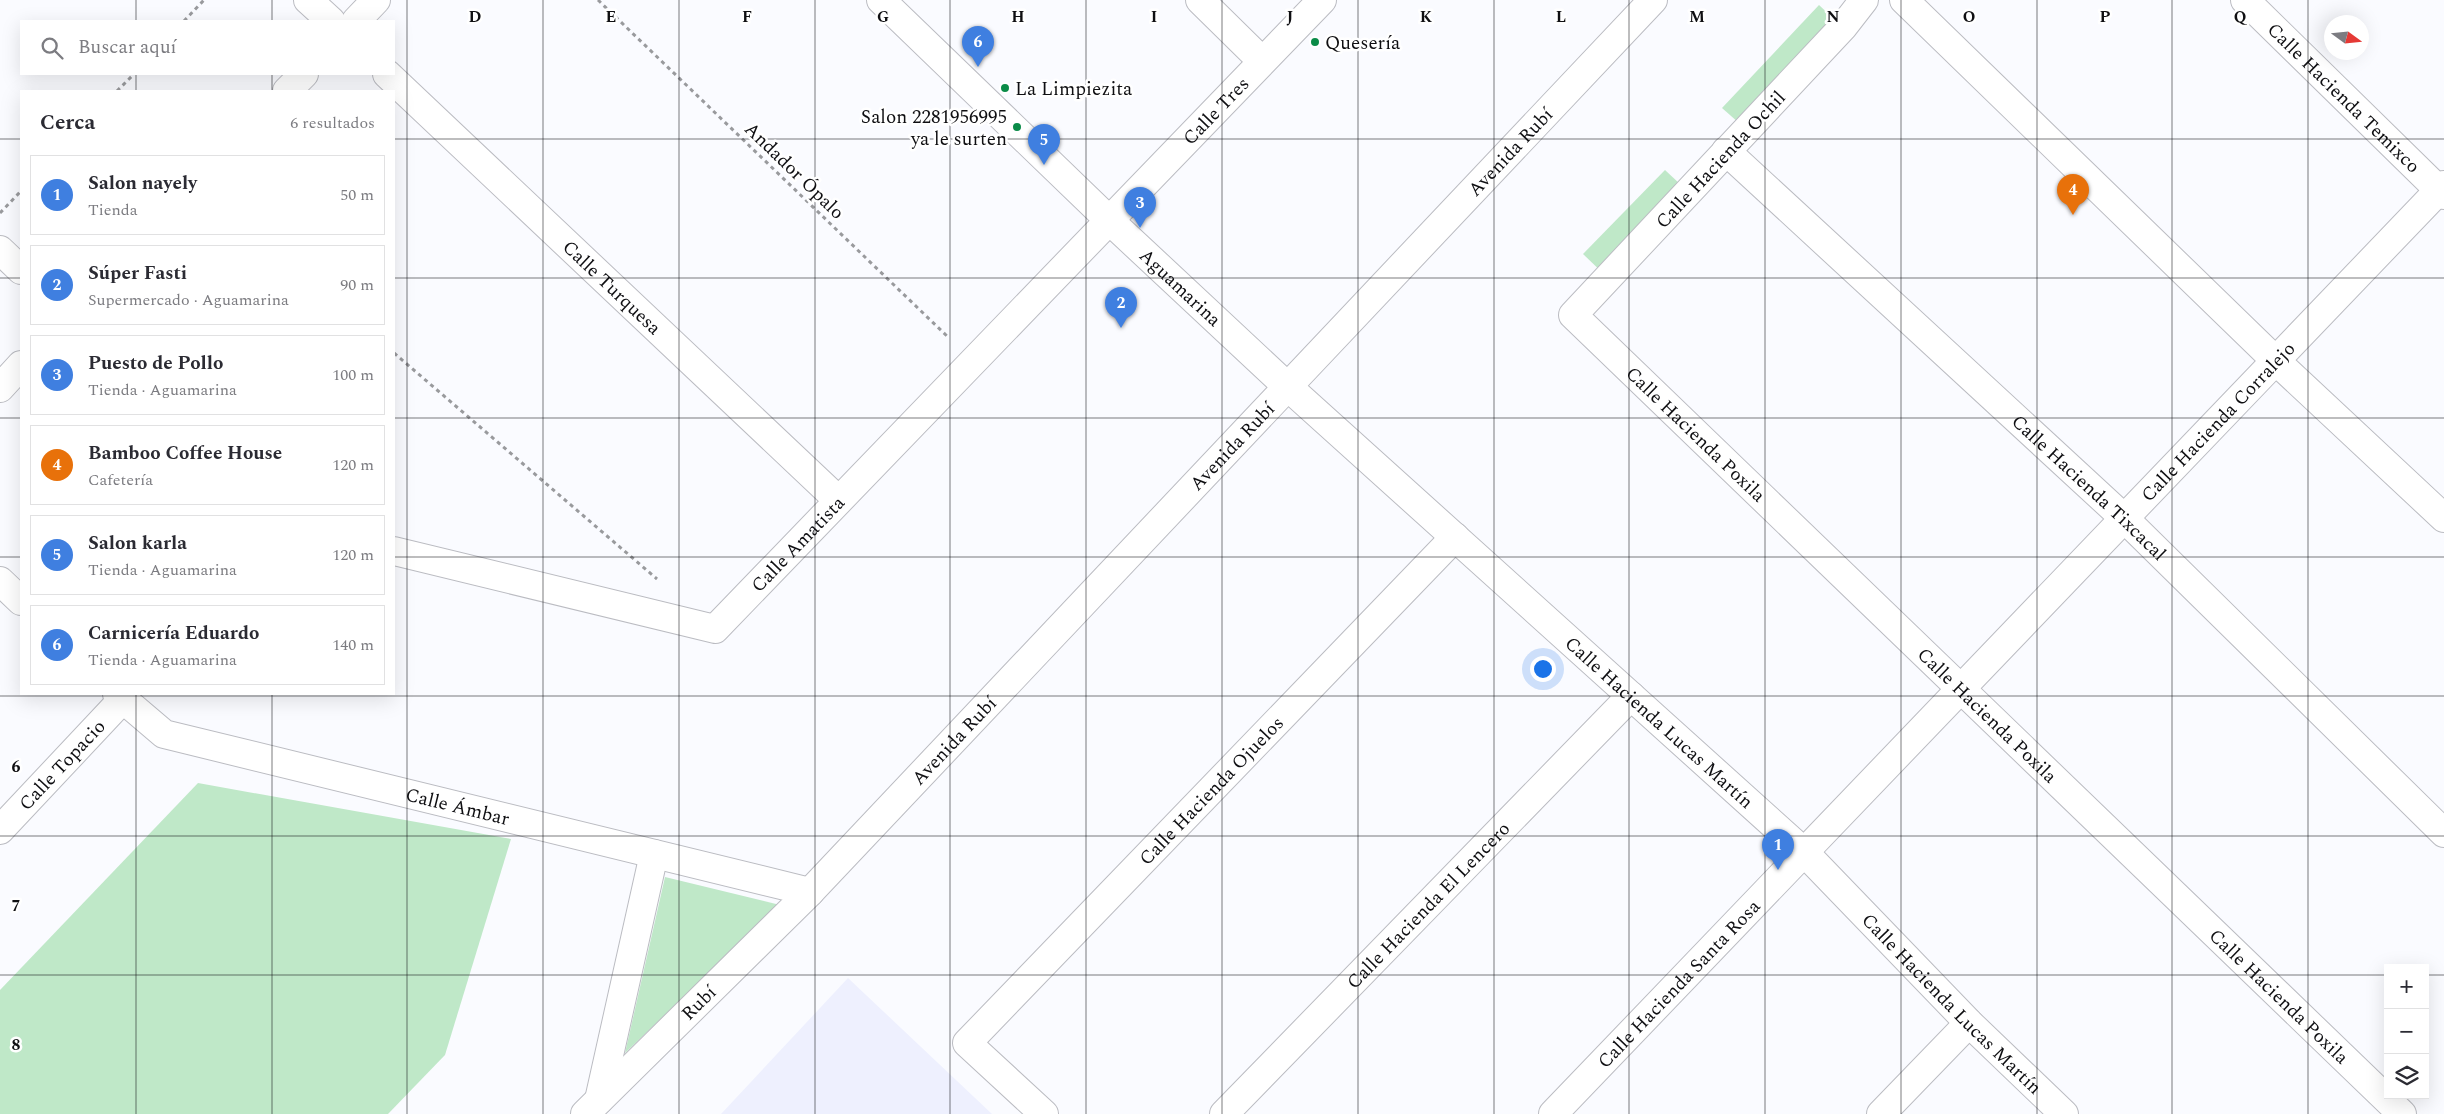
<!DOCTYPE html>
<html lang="es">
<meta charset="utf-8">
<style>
body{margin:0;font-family:Spectral,serif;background:#f2f2f3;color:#2b2b33}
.controls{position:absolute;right:15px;bottom:15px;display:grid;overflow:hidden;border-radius:0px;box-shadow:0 5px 20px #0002}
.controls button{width:45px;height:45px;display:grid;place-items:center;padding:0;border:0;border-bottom:1px solid #e1e1e2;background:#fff;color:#2b2b33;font:25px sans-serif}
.compass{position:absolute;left:2324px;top:15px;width:45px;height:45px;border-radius:50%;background:#fff;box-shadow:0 5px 20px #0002;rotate:105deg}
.you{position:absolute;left:1542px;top:668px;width:18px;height:18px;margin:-12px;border:4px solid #fff;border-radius:50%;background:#1a73e8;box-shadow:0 0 0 8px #1a73e833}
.badge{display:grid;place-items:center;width:32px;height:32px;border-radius:50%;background:#2563eb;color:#fff;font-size:16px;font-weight:700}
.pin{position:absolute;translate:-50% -41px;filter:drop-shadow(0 1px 2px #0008)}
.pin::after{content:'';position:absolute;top:26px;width:18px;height:15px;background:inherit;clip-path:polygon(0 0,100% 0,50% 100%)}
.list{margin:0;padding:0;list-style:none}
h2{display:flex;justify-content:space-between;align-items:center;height:65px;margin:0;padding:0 20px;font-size:21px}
h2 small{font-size:16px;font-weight:400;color:#7c7c81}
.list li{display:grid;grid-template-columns:32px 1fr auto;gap:15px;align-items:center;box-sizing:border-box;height:80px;margin:0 10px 10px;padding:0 10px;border:1px solid #e1e1e2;border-radius:0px}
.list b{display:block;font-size:19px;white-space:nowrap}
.list p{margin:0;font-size:16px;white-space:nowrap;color:#7c7c81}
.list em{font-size:16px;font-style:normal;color:#7c7c81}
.icon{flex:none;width:28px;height:28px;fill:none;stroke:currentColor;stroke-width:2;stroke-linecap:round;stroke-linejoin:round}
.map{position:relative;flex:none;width:2444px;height:1114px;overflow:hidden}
.search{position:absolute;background:#fff;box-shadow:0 5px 20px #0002;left:20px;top:20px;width:375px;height:55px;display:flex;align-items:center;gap:12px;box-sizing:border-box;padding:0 18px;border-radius:0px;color:#7c7c81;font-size:19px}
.panel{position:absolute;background:#fff;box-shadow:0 5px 20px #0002;left:20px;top:90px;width:375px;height:605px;border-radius:0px}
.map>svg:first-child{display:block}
.built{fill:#eef0fe}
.green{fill:#bfe8c8}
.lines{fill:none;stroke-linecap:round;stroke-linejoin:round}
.minor-casing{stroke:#bbbcc2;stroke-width:30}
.path{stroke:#999a9d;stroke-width:3;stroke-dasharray:4 4;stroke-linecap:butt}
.minor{stroke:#fff;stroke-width:28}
.grid{fill:none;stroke:#0f0f12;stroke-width:1;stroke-opacity:0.55}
.poi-dot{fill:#0a8b48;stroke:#fff;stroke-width:2}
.labels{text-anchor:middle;stroke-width:5;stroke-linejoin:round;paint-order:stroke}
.poi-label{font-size:19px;fill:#0f0f12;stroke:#fff;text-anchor:start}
.street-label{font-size:19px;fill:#0f0f12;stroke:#fff}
.grid-label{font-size:16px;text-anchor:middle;font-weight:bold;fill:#0f0f12;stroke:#fff;stroke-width:5;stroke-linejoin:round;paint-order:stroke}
</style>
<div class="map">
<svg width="2444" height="1114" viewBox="0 0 2444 1114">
<rect width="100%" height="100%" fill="#fafbff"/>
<!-- built -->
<polygon class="built" points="848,978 992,1114 721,1114"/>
<!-- green -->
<g class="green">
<polygon points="1819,5 1850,34 1756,138 1722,108"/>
<polygon points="1665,170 1697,200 1608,278 1583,254"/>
<polygon points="198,783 511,839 445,1055 388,1114 0,1114 0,990"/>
<polygon points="665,877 780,905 625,1053"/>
</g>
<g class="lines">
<!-- minor casing -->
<g class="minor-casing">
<g id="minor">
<polyline points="308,0 331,21"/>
<path id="s1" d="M 881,0 L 1109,220 L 1276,376 L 1805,853 L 1969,1023 L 2064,1114"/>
<polyline points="1200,0 1262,61"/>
<path id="s2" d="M 1864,0 L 1843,27 L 1573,315 L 2402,1114"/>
<polyline points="1904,0 2276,361 2444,518"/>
<path id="s3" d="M 2245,0 L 2444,195"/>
<polyline points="356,21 376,0"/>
<path id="s4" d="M 387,74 L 838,500"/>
<polyline points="287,91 304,74"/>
<path id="s5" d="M 1726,151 L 2125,519 L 2444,833"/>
<polyline points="0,250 21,270"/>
<polyline points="0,388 21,365"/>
<path id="s6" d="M 394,551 L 715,629 L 1322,0"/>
<polyline points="0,581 21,601"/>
<path id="s7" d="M 117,694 L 164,734 L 810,892"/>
<path id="s8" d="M 0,830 L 123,699"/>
<polyline points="599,1100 654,854"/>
<path id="s9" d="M 585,1114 L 810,892 L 1653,0"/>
<path id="s10" d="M 1044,1114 L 967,1043 L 1455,537"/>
<path id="s11" d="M 1224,1114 L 1631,696"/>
<path id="s12" d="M 1553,1114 L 2444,185"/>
<polyline points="1881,1114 1969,1023"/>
</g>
</g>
<!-- path -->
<g class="path">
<polyline points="598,0 949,338"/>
<polyline points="184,21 204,0"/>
<polyline points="117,91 134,74"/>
<polyline points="0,213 21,191"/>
<polyline points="394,353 657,579"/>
</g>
<!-- minor -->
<use href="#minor" class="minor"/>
</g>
<!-- grid -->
<path class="grid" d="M 136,0 L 136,21M 272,0 L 272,21M 407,0 L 407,1114M 543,0 L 543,1114M 679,0 L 679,1114M 815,0 L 815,1114M 950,0 L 950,1114M 1086,0 L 1086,1114M 1222,0 L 1222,1114M 1358,0 L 1358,1114M 1494,0 L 1494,1114M 1629,0 L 1629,1114M 1765,0 L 1765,1114M 1901,0 L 1901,1114M 2037,0 L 2037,1114M 2172,0 L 2172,1114M 2308,0 L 2308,1114M 136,74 L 136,91M 272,74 L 272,91M 0,139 L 21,139M 394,139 L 2444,139M 0,278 L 21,278M 394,278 L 2444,278M 0,418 L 21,418M 394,418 L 2444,418M 0,557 L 21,557M 394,557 L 2444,557M 136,694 L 136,1114M 272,694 L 272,1114M 0,696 L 2444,696M 0,836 L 2444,836M 0,975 L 2388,975M 2425,975 L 2444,975"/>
<!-- markers -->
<g class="poi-dot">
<circle cx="1315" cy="42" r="5"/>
<circle cx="1005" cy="88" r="5"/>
<circle cx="1017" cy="127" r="5"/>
</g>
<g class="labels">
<!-- poi labels -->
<g class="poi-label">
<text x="1325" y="49">Quesería</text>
<text x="1015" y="95">La Limpiezita</text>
<text x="1007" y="123" text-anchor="end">Salon 2281956995<tspan x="1007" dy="22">ya le surten</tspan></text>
</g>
<!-- street labels -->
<g class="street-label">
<text dy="7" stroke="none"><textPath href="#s3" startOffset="139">Calle Hacienda Temixco</textPath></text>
<text dy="7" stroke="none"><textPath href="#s6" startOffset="1051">Calle Tres</textPath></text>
<text dy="7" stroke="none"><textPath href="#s9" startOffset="1335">Avenida Rubí</textPath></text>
<text transform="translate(1720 159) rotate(-47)" y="7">Calle Hacienda Ochil</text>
<text transform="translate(795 170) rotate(44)" y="7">Andador Ópalo</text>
<text dy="7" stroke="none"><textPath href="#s4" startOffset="310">Calle Turquesa</textPath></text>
<text dy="7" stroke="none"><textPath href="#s1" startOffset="415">Aguamarina</textPath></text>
<text dy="7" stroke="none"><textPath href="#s12" startOffset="960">Calle Hacienda Corralejo</textPath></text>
<text dy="7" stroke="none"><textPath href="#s2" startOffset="600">Calle Hacienda Poxila</textPath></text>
<text dy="7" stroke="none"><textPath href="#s9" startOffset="930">Avenida Rubí</textPath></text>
<text dy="7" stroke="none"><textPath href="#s5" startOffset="495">Calle Hacienda Tixcacal</textPath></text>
<text dy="7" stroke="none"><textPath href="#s6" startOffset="449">Calle Amatista</textPath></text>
<text dy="7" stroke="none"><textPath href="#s2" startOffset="1005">Calle Hacienda Poxila</textPath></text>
<text dy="7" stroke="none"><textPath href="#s1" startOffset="1062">Calle Hacienda Lucas Martín</textPath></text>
<text dy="7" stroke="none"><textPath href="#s9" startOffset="525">Avenida Rubí</textPath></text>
<text dy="7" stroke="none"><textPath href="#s8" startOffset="90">Calle Topacio</textPath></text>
<text dy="7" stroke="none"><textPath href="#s10" startOffset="456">Calle Hacienda Ojuelos</textPath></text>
<text dy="7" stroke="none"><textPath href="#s7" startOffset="364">Calle Ámbar</textPath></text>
<text dy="7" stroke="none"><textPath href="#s11" startOffset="292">Calle Hacienda El Lencero</textPath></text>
<text dy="7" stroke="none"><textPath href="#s12" startOffset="181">Calle Hacienda Santa Rosa</textPath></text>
<text dy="7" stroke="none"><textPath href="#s2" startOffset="1410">Calle Hacienda Poxila</textPath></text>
<text dy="7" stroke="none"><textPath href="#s9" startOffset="159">Rubí</textPath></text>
<text dy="7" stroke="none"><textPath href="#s1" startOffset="1468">Calle Hacienda Lucas Martín</textPath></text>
</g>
</g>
<g class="grid-label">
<text x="475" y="22">D</text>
<text x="611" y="22">E</text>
<text x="747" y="22">F</text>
<text x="883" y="22">G</text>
<text x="1018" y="22">H</text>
<text x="1154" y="22">I</text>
<text x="1290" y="22">J</text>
<text x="1426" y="22">K</text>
<text x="1561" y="22">L</text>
<text x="1697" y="22">M</text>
<text x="1833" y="22">N</text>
<text x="1969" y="22">O</text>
<text x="2105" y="22">P</text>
<text x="2240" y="22">Q</text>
<text x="16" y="772">6</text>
<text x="16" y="911">7</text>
<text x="16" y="1050">8</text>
</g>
</svg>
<div class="controls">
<button>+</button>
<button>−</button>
<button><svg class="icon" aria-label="layers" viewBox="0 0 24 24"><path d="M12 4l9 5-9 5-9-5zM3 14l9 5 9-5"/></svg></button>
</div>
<svg class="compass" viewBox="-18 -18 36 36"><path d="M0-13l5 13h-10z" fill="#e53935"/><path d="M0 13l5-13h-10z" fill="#7c7c81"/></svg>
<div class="you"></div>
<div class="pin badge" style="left:1778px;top:870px;background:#3f7fe0">1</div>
<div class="pin badge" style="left:1121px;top:328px;background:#3f7fe0">2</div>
<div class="pin badge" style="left:1140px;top:228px;background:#3f7fe0">3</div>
<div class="pin badge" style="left:2073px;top:215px;background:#e8710a">4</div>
<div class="pin badge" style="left:1044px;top:165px;background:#3f7fe0">5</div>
<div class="pin badge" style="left:978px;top:67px;background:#3f7fe0">6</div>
<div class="search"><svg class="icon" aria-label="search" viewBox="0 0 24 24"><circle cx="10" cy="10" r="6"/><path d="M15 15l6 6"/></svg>Buscar aquí</div>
<section class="panel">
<h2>Cerca<small>6 resultados</small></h2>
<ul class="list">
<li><span class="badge" style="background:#3f7fe0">1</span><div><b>Salon nayely</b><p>Tienda</p></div><em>50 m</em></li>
<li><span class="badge" style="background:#3f7fe0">2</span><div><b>Súper Fasti</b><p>Supermercado · Aguamarina</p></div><em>90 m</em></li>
<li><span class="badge" style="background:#3f7fe0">3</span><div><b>Puesto de Pollo</b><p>Tienda · Aguamarina</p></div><em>100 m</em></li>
<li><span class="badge" style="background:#e8710a">4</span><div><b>Bamboo Coffee House</b><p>Cafetería</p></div><em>120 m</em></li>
<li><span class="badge" style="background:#3f7fe0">5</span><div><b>Salon karla</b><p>Tienda · Aguamarina</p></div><em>120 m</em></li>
<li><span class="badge" style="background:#3f7fe0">6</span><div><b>Carnicería Eduardo</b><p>Tienda · Aguamarina</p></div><em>140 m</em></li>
</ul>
</section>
</div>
